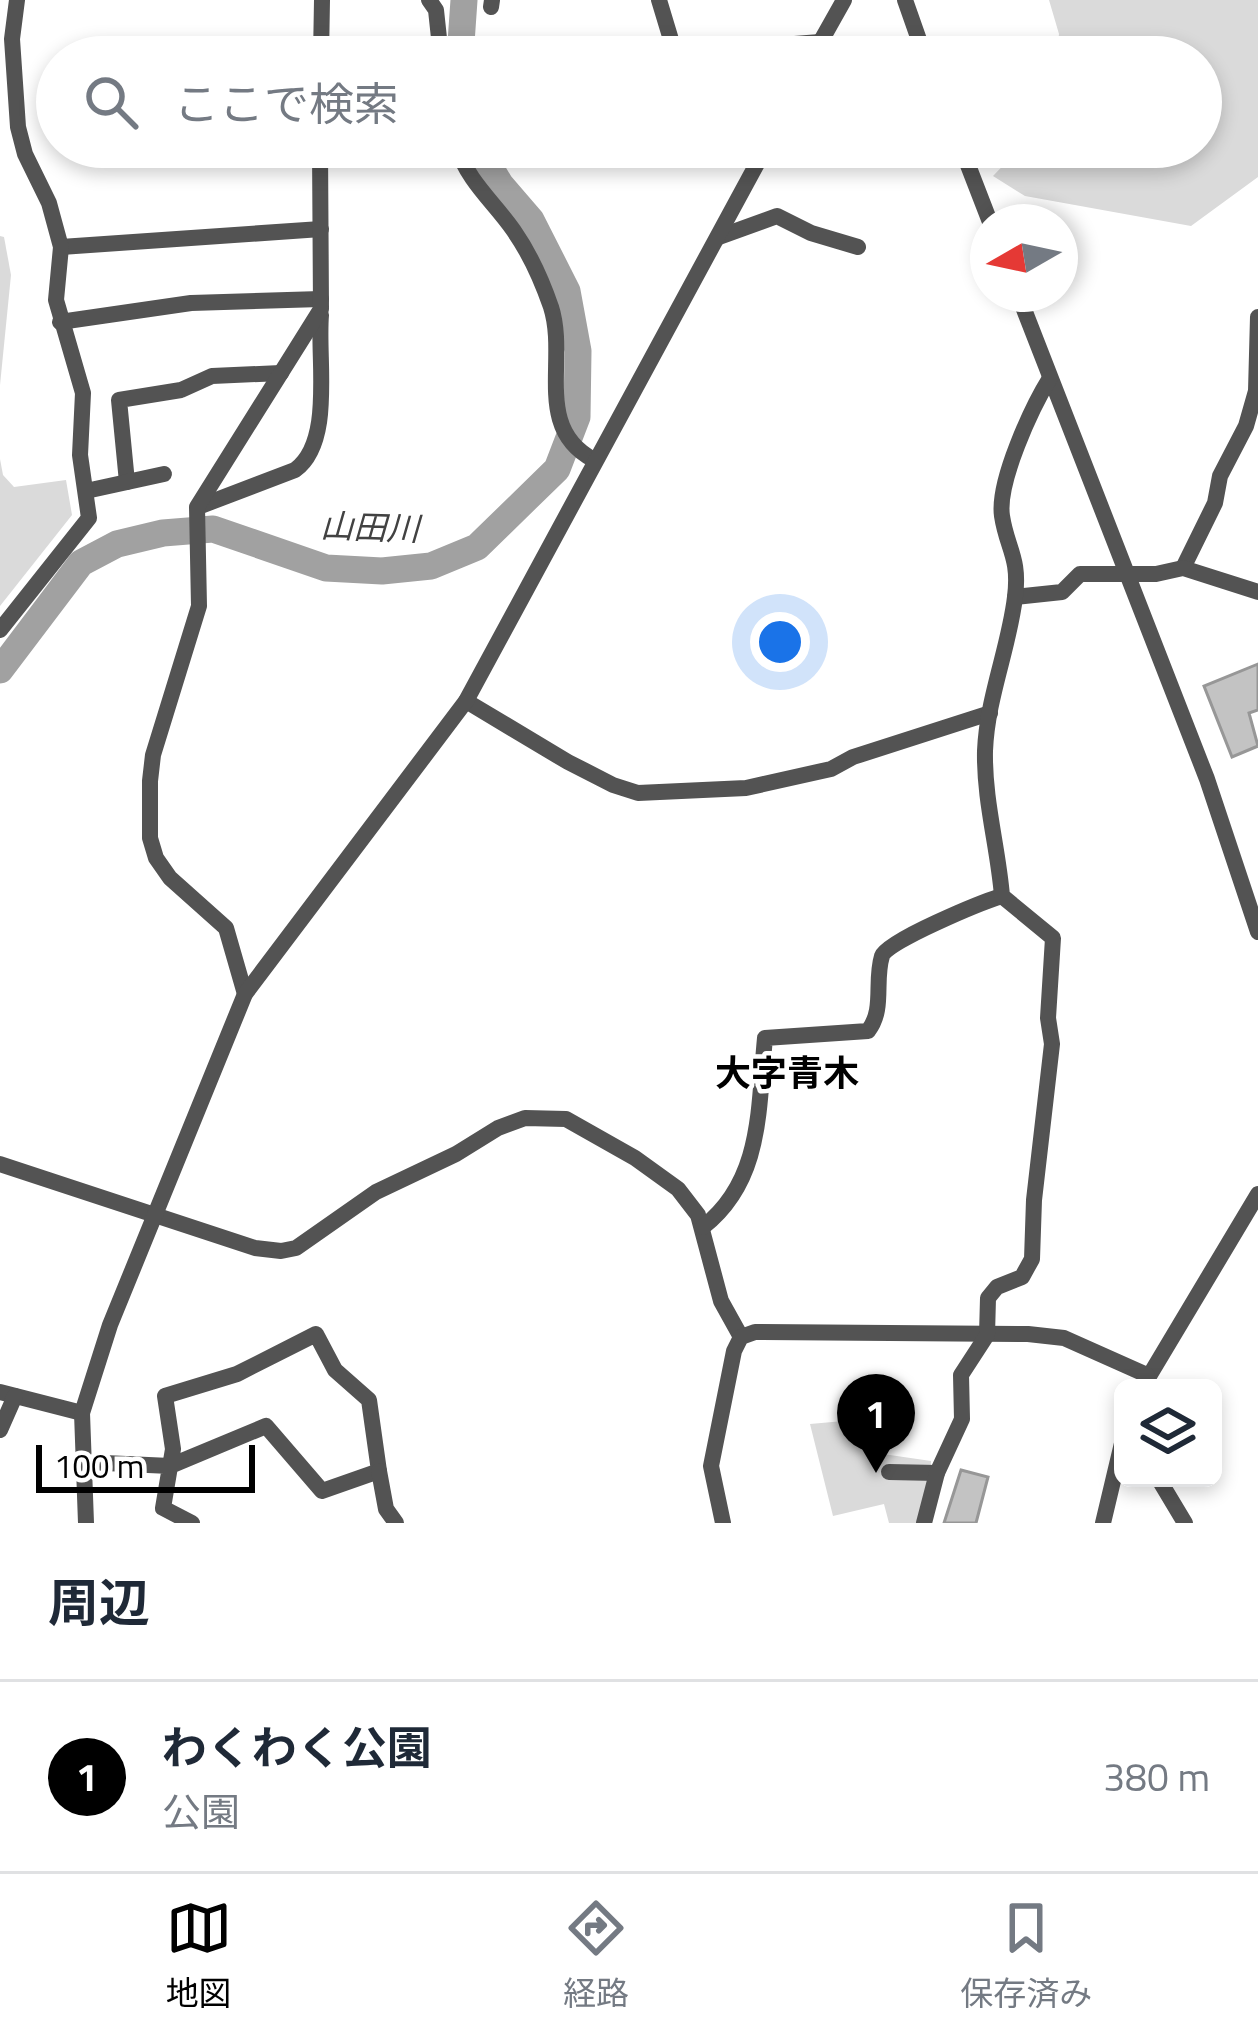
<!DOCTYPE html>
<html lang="ja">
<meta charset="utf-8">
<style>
body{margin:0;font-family:"Titillium Web","Noto Sans JP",sans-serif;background:#f6f6f7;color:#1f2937}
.controls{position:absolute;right:36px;bottom:36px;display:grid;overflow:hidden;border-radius:18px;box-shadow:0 6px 18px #0003}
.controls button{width:108px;height:108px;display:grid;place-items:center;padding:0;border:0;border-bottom:3px solid #e0e1e3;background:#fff;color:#1f2937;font:60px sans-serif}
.compass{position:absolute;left:970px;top:204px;width:108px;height:108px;border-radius:50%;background:#fff;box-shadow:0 6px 18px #0003;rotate:261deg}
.scale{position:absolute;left:36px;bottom:30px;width:219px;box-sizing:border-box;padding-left:12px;border:6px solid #000;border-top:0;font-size:33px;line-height:42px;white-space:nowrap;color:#000;-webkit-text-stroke:9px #fff;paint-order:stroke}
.you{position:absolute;left:780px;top:642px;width:42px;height:42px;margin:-30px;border:9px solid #fff;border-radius:50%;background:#1a73e8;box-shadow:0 0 0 18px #1a73e833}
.badge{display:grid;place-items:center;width:78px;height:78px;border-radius:50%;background:#000;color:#fff;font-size:39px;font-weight:700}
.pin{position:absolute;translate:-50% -99px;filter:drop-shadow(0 3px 6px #0008)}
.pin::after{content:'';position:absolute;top:63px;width:42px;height:36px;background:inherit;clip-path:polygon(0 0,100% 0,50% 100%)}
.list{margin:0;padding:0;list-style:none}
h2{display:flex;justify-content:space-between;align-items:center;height:156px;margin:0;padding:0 48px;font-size:51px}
h2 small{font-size:39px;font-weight:400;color:#747a83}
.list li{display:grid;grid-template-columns:78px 1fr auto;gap:36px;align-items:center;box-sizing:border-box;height:192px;padding:0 48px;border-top:3px solid #e0e1e3}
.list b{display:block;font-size:45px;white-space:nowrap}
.list p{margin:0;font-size:39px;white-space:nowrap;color:#747a83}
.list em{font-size:39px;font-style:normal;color:#747a83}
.icon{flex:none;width:66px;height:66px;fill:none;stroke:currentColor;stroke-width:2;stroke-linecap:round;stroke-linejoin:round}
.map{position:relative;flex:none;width:1258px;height:1523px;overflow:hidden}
.search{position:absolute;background:#fff;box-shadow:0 6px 18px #0003;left:36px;right:36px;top:36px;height:132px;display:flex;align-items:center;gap:30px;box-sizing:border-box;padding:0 42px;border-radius:66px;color:#747a83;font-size:45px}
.sheet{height:348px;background:#fff}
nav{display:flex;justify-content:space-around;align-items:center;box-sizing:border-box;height:168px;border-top:3px solid #e0e1e3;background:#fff;font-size:33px;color:#747a83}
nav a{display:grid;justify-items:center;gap:6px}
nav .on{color:#000}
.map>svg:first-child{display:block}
.green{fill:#dadada}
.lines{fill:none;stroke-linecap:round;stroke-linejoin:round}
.river{stroke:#a1a1a1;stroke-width:27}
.building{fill:#c3c3c3;stroke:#979797;stroke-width:3}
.minor{stroke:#535353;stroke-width:16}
.labels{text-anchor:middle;stroke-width:9;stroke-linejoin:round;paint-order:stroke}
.water-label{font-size:33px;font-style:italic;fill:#424242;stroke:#fff}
.quarter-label{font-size:36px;font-weight:bold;fill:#000;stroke:#fff}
</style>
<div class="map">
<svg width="1258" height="1523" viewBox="0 0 1258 1523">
<rect width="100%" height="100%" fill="#fff"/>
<!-- green -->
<g class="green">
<polygon points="1049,0 1258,0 1258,177 1191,226 1025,196 993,176 1021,147 1201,147 1201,57 1056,57 1059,34"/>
<polygon points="0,236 4,237 11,275 0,385"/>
<polygon points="0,459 3,475 14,487 66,480 72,515 0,606"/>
<polygon points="877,1418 883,1454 931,1461 930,1484 919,1523 889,1523 884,1504 833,1516 810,1424"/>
</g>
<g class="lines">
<!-- river -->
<g class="river">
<polyline points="460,57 464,0"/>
<polyline points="0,670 81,563 117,544 163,533 213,529 326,568 382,571 431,566 477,547 557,469 577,417 578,351 567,291 531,220 500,184 478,147"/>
</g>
</g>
<!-- building -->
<g class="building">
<polygon points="1258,664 1258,710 1249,713 1258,746 1232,757 1204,686"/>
<polygon points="961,1470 988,1477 976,1523 944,1523"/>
</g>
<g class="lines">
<!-- minor -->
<g class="minor">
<polyline points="429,0 436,10 441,57"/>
<polyline points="659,0 675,53 820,42"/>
<polyline points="905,0 925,57"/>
<polyline points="491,7 492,0"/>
<polyline points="321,57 322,0"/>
<polyline points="812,57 844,0"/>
<path d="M 457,147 C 468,182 494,202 514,231 C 530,254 542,281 551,307 C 568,360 533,428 594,460"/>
<polyline points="961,147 990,222"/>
<polyline points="719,237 777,216 811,233 858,247"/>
<polyline points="61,247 321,229"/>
<polyline points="1018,294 1207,779 1258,932"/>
<polyline points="60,322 191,303 321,299"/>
<polyline points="127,482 119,400 181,390 212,376 281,373"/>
<polyline points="86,491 164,474"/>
<path d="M 198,507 L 295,470 C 334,442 317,359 321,315"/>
<polyline points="1183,568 1215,503 1220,476 1246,426 1256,391 1258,317"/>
<polyline points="1015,597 1062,592 1080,574 1156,574 1183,568 1258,592"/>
<polyline points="0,630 89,518 80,455 83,393 56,300 61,247 49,203 25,154 18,127 12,39 17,0"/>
<polyline points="466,701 568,762 613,785 638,793 746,788 831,769 853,757 990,713"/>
<polyline points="245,994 226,928 170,878 156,858 150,838 150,781 153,755 199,606 197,507 321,309 320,147"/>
<polyline points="0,1164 255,1248 281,1251 296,1248 376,1192 456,1154 498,1128 525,1118 566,1119 635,1158 678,1189 698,1215 721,1301 741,1337"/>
<path d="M 703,1227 C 763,1180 758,1108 765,1038 L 868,1031 C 885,1009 874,982 882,956 C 887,941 982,902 1002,896"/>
<polyline points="1142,1388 1258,1194"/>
<polyline points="0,1392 82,1413"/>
<polyline points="0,1430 15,1396"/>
<polyline points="83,1462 170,1466 266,1426 322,1491 379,1471 369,1400 335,1370 316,1334 237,1374 165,1396 173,1449 163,1508 192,1523"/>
<polyline points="379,1471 386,1509 396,1523"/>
<polyline points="889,1472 937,1473"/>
<polyline points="1158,1478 1185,1523"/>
<polyline points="86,1523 82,1413 110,1325 245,994 466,701 766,147"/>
<polyline points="723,1523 711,1466 734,1351 741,1337 755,1332 1028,1334 1064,1338 1147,1375"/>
<path d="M 924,1523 L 937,1473 L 962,1419 L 961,1375 L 987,1335 L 988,1298 L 997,1287 L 1022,1277 L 1032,1259 L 1034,1200 L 1052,1044 L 1048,1018 L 1053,938 L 1002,896 C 998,847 984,801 985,751 C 987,698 1009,648 1015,597 C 1020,557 1007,549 1002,516 C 997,482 1032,407 1050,378"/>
<polyline points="1103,1523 1123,1439"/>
</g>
</g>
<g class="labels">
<!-- water labels -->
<g class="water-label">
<text transform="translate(370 527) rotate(2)" y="12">山田川</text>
</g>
<!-- quarter labels -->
<g class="quarter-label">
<text x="787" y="1086">大字青木</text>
</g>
</g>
</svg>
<div class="controls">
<button><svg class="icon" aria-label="layers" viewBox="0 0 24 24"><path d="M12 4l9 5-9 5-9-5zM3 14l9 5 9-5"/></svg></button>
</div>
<svg class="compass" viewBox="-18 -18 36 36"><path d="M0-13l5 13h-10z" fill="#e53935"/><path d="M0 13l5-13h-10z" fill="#747a83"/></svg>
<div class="scale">100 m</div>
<div class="you"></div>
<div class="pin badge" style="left:876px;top:1473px">1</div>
<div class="search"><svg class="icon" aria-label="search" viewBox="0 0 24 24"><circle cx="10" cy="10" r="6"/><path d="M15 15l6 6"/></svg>ここで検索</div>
</div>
<section class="sheet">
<h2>周辺<small></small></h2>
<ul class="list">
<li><span class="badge">1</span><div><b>わくわく公園</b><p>公園</p></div><em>380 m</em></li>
</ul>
</section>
<nav>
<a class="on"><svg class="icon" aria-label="map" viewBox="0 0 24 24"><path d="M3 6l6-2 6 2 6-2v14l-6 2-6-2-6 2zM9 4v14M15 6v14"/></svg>地図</a>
<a><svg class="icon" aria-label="directions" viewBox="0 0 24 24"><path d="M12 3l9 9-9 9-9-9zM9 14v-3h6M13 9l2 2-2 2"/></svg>経路</a>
<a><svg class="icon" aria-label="saved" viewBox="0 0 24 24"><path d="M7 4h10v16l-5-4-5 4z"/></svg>保存済み</a>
</nav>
